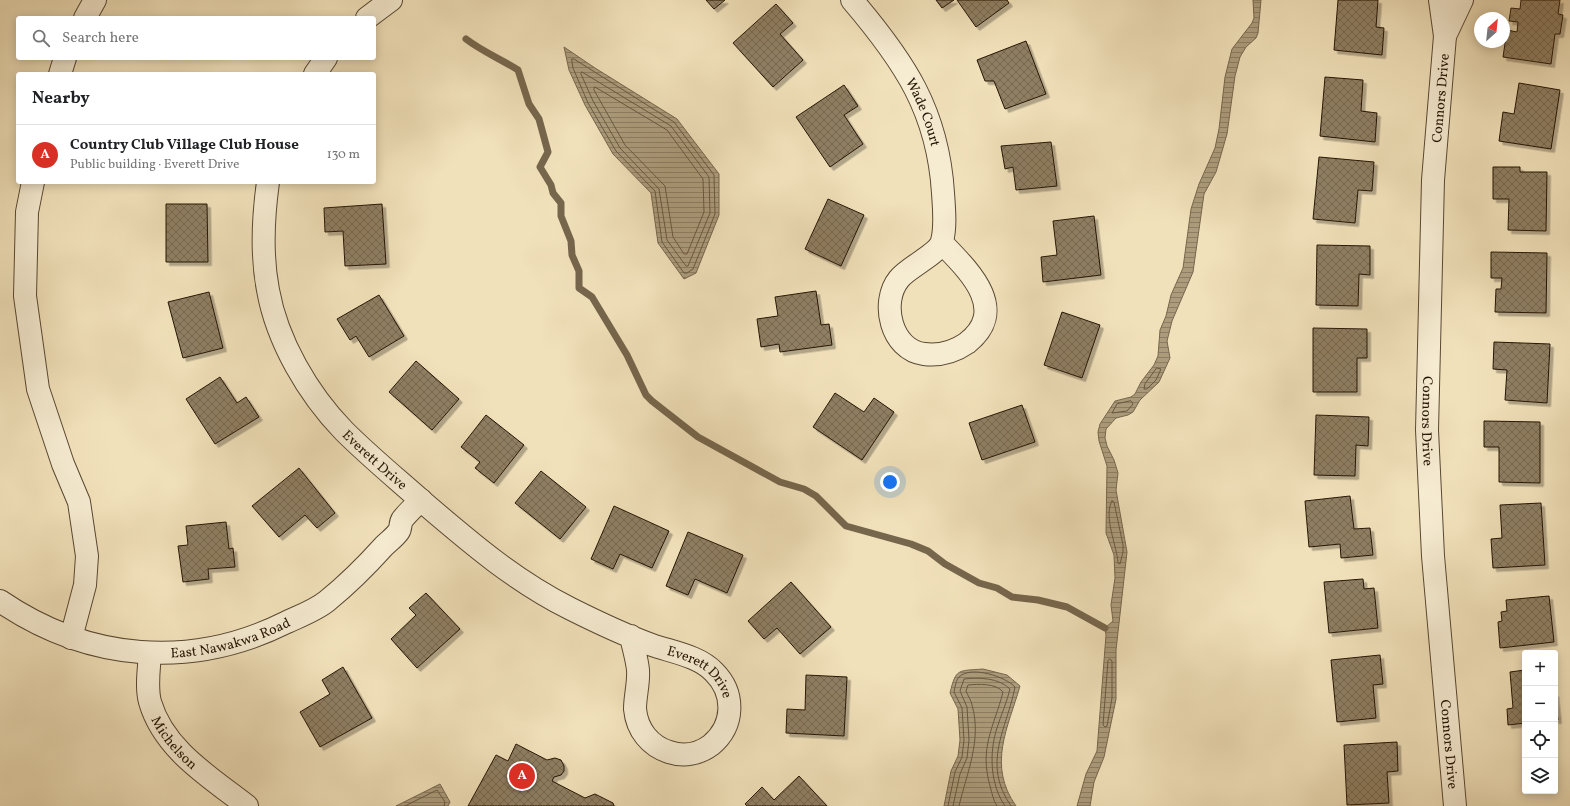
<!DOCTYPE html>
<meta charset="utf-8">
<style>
body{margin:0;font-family:Vollkorn,serif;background:#f2f2f2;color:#202124}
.controls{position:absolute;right:12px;bottom:12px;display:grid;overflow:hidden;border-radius:4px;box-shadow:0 2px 10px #0003}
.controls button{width:36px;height:36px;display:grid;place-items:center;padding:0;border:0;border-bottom:1px solid #e0e0e0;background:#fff;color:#202124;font:20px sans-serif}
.compass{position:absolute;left:1474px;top:12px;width:36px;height:36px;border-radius:50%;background:#fff;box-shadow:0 2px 10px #0003;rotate:27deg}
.you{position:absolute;left:890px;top:482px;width:14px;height:14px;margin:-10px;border:3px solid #fff;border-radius:50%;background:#1a73e8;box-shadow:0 0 0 6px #1a73e833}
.badge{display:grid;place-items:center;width:26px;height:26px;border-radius:50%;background:#d93025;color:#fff;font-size:13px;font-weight:700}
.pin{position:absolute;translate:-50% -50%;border:2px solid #fff;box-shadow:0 1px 4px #0006}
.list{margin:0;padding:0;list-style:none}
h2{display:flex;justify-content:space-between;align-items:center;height:52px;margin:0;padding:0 16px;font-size:17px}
h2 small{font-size:13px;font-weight:400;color:#757577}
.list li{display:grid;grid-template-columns:26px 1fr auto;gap:12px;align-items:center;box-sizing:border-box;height:60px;padding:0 16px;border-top:1px solid #e0e0e0}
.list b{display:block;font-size:15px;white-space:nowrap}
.list p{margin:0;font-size:13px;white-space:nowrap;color:#757577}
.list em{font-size:13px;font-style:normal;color:#757577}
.icon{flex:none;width:22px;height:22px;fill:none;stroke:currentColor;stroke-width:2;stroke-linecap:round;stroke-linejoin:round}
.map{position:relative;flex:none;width:1570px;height:806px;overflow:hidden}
.search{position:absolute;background:#fff;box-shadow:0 2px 10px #0003;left:16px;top:16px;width:360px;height:44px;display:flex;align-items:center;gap:10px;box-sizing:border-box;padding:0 14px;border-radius:4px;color:#757577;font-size:15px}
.panel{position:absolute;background:#fff;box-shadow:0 2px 10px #0003;left:16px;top:72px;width:360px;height:112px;border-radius:4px}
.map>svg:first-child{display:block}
.water{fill:url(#water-rules);stroke:#76664c}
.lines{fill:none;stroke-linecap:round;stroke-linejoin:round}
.shore{stroke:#685840;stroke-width:1}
.stream{stroke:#76664c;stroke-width:7}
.building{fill:url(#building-cross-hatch);stroke:#251505;filter:url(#shadow)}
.minor-casing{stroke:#584832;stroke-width:24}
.minor{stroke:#f6ecd2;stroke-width:22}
.labels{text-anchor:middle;stroke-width:4;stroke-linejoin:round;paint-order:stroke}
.street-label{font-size:14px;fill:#251505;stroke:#f6ecd2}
</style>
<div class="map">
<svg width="1570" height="806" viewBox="0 0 1570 806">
<defs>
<pattern id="water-rules" width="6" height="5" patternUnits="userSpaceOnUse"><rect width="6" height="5" fill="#ac9c7c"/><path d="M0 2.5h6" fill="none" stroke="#8c7e64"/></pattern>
<pattern id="building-cross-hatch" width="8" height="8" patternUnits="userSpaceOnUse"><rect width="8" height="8" fill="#8f7f63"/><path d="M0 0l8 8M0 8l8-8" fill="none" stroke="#756750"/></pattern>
<filter id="shadow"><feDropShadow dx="3.5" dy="3.5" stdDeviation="0" flood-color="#0004"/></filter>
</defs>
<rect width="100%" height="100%" fill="#f1e1ba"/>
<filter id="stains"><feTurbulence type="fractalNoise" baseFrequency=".005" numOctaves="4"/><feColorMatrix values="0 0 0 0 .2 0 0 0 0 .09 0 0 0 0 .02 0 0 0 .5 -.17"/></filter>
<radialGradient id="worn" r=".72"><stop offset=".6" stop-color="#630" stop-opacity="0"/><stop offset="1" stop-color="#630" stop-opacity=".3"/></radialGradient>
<!-- water -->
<g class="water">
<polygon points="1253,0 1261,0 1258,33 1256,38 1246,47 1240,57 1235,76 1227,134 1216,172 1204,194 1193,272 1172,321 1167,341 1170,358 1159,382 1140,400 1133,412 1128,415 1116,418 1106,429 1105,438 1107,446 1114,460 1118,473 1116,490 1127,552 1116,650 1116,699 1104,757 1094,782 1090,806 1077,806 1086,774 1097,751 1106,635 1105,628 1113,621 1111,605 1115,578 1114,555 1106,533 1107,466 1099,441 1098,432 1100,424 1115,401 1131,397 1135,394 1141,382 1154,365 1158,356 1160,330 1166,316 1171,295 1183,268 1191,209 1199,184 1215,148 1219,129 1225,77 1232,49 1252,23 1254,18"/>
<polygon points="564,47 595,68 677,119 719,174 719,215 696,273 684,279 658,243 651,193 613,154 585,105 569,70"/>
<path d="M 983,669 L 1007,675 L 1020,686 C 1008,728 987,765 1016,806 L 944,806 L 951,771 L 958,756 L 960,740 L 958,709 L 950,693 C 956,668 958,671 983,669 Z"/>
<polygon points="440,784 450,802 448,806 396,806"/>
</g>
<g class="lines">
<!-- shore -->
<g class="shore">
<polygon points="572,59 574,59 674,122 714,175 715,214 693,269 687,273 684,273 662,242 655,191 616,151 588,103 573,68"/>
<polygon points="582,72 671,126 709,177 710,213 688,266 686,266 667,240 659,189 620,148 593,101 581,74"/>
<polygon points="595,87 667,130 703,179 704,212 687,254 684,254 673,237 665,186 625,145 594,90"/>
<polygon points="1157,368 1161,369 1156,380 1147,389 1144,389 1145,384"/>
<polygon points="1131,401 1133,404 1127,411 1112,413 1117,404"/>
<path d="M 1112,501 L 1114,502 L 1123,545 L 1123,552 L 1120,564 L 1118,563 C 1117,546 1103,516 1112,501 Z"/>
<polygon points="1110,659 1112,661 1112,698 1107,726 1105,727 1103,725 1108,661"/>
<polyline points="405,806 437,790 445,802 444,806"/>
<path d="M 948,806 L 955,772 L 962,757 L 964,740 L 962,708 L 954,692 C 955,687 956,680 959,677 C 971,665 1006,677 1015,687 C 1007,729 981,763 1011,806"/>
<path d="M 953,806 L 960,774 L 967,758 L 969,740 L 967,707 L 960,691 L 964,679 C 979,677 999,678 1010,689 C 1007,702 1001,715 997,728 C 989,752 990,785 1005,806"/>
<path d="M 959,806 C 967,772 982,740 972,705 C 971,700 968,696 966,691 L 968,685 C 978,684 996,683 1003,692 C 994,727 979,747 990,786 C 992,793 993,800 997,806"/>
</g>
<!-- stream -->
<path class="stream" d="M 466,39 C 483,52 501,59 518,70 L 529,104 L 539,119 L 548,152 L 540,167 L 551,185 L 553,193 L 561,203 L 561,216 L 571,241 L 572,255 L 579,271 L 579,288 L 592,297 L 627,355 L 646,395 L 652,401 L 698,437 L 780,482 L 804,489 L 816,496 L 846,526 L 911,544 L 928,551 L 945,564 L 979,583 L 997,588 L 1012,597 L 1038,600 L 1067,607 L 1105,628"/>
</g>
<!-- building -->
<g class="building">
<polygon points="706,0 725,0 714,9"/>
<polygon points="936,0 954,0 942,8"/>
<polygon points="957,0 1007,0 1009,3 976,27"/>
<polygon points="1338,0 1378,0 1376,27 1384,28 1382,55 1334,50"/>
<polygon points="1521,0 1560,0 1558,14 1563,15 1560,34 1555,34 1551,64 1503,57 1507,30 1517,32 1518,22 1509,21 1511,8 1520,9"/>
<polygon points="776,4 793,23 780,34 803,60 773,87 733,43"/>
<polygon points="1026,41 1046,94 1005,109 994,81 985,81 977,60"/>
<polygon points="1325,77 1363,80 1361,111 1377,113 1375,142 1320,136"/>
<polygon points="1519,83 1560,90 1551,149 1499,141 1503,112 1514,114"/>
<polygon points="844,85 858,106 844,115 863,144 830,167 796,117"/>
<polygon points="1051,142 1057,186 1016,190 1013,167 1005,169 1001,146"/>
<polygon points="1319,157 1374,162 1372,191 1358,190 1355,223 1313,219"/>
<polygon points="1493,167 1520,167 1520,172 1547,172 1546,231 1508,230 1509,199 1493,199"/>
<polygon points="828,199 864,215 841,266 805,249"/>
<polygon points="166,204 207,204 208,262 166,262"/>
<polygon points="382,204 386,264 345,266 343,231 325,232 324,208"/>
<polygon points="1094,216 1101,275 1043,282 1041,257 1057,255 1053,221"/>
<polygon points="1317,245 1370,246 1370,275 1359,274 1358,306 1316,305"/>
<polygon points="1491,252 1547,253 1546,313 1495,312 1496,289 1501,289 1502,278 1491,278"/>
<polygon points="816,291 821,325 829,324 832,345 780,352 779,344 761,347 757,319 778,316 775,297"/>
<polygon points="209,292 223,348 183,358 168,302"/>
<polygon points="379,295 404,336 369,357 356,336 350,340 337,319"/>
<polygon points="1062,312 1100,325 1082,378 1044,365"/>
<polygon points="1313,328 1367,329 1367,358 1357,358 1357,392 1313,392"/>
<polygon points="1494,342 1550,344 1547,403 1505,400 1507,370 1493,369"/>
<polygon points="416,361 459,399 432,430 389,392"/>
<polygon points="220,377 237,403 246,397 259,417 215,444 186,399"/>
<polygon points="835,393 864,412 874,398 894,412 862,460 813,427"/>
<polygon points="1022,405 1035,442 982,460 969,423"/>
<polygon points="486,415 524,445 494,483 475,468 480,462 461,447"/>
<polygon points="1316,415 1369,417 1368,446 1356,445 1355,476 1314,475"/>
<polygon points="1484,421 1540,422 1540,483 1499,482 1499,447 1484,447"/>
<polygon points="299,468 335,513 317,528 305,515 279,537 252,506"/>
<polygon points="541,471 586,507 560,539 515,503"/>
<polygon points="1350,496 1354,529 1370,528 1373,555 1341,558 1340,544 1309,547 1305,501"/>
<polygon points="1541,503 1545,565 1493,568 1491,539 1502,538 1500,505"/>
<polygon points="614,506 669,531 652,568 620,554 613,569 591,559"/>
<polygon points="226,522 229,549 233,548 235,567 208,569 209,579 183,582 178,546 188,545 186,526"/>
<polygon points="688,532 743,555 727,593 695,579 688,595 666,586"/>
<polygon points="1363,579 1364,589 1374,588 1378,628 1329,633 1324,582"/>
<polygon points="791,582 831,627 800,654 777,628 764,639 748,621"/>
<polygon points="426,593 460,629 417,668 391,639 416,615 409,608"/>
<polygon points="1549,596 1554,642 1500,648 1498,622 1502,621 1501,612 1507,611 1506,600"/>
<polygon points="1380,655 1383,684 1373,685 1376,718 1337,722 1331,660"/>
<polygon points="343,667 372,718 320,747 300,712 330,694 322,680"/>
<polygon points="1525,670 1525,723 1508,725 1507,709 1513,708 1510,672"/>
<polygon points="806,675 847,677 844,736 786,733 787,709 805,710"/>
<polygon points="1555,693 1558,720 1555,720"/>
<polygon points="1397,742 1398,771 1387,772 1389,803 1347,805 1344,745"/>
<polygon points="516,744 547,760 555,758 561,760 564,766 564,771 561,775 554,777 552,781 585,798 595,794 613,803 614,806 468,806 496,755 508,761"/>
<polygon points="799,776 827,806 747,806 745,804 762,787 774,800"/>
</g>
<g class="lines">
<!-- minor casing -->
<g class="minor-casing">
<g id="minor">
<path id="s1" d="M 852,0 C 904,61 938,111 943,193 C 944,208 946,227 942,241 C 939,254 908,267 899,279 C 880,302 891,350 924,354 C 940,356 954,352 967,343 C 1010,309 968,270 942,243"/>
<path id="s2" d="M 1440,0 L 1445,36 L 1433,180 L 1427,430 L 1433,556 L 1455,806"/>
<polyline points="85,18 95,0"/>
<polyline points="367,18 391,0"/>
<polyline points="1445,36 1462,0"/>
<polyline points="60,74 65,58"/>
<polyline points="315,74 326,58"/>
<polyline points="33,182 27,212 25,296 38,389 63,464 79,502 87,556 85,585 71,638"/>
<path id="s3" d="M 268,182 C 263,218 261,254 268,290 C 277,341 308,394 344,431 C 369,456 397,479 424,503 C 472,544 515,581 571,609 C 597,622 624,635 652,645 C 672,652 699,656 714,672 C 735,693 735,725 711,745 C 699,754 684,757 669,752 C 650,746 637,730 635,709 C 635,696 639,683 638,670 C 637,659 633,647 631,636"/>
<path id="s4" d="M 0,601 C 88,661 191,670 287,622 C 300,616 316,610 327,601 C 348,584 366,566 384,546 C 389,541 395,537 399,531 C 401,528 400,523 402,520 C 407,513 415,506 421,500"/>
<path id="s5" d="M 150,653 C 149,669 146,687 150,702 C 164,750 210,777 247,806"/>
</g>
</g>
<!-- minor -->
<use href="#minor" class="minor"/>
</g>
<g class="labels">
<!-- street labels -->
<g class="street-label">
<text transform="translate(1440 98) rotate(-85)" y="5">Connors Drive</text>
<text dy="5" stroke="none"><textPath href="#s1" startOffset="134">Wade Court</textPath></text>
<text dy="5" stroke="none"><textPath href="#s2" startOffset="422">Connors Drive</textPath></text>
<text dy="5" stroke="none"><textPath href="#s3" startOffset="313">Everett Drive</textPath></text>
<text dy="5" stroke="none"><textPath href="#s4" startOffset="243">East Nawakwa Road</textPath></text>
<text dy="5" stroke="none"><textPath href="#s3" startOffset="706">Everett Drive</textPath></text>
<text dy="5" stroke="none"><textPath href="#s5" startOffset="97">Michelson</textPath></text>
<text dy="5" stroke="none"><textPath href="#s2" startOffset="746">Connors Drive</textPath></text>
</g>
</g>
<rect width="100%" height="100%" filter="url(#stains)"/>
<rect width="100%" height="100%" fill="url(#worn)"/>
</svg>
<div class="controls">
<button>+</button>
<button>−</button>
<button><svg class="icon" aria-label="locate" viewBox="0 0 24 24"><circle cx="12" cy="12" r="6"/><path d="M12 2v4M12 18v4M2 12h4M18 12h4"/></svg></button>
<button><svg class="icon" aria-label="layers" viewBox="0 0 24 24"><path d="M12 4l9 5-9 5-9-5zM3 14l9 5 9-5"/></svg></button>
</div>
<svg class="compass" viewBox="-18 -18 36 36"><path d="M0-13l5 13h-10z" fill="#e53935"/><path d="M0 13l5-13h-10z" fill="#757577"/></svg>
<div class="you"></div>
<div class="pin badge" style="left:522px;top:776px">A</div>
<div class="search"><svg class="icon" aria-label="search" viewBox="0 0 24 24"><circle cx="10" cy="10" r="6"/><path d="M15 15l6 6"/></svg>Search here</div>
<section class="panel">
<h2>Nearby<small></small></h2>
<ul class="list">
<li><span class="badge">A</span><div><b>Country Club Village Club House</b><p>Public building · Everett Drive</p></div><em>130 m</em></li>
</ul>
</section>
</div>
